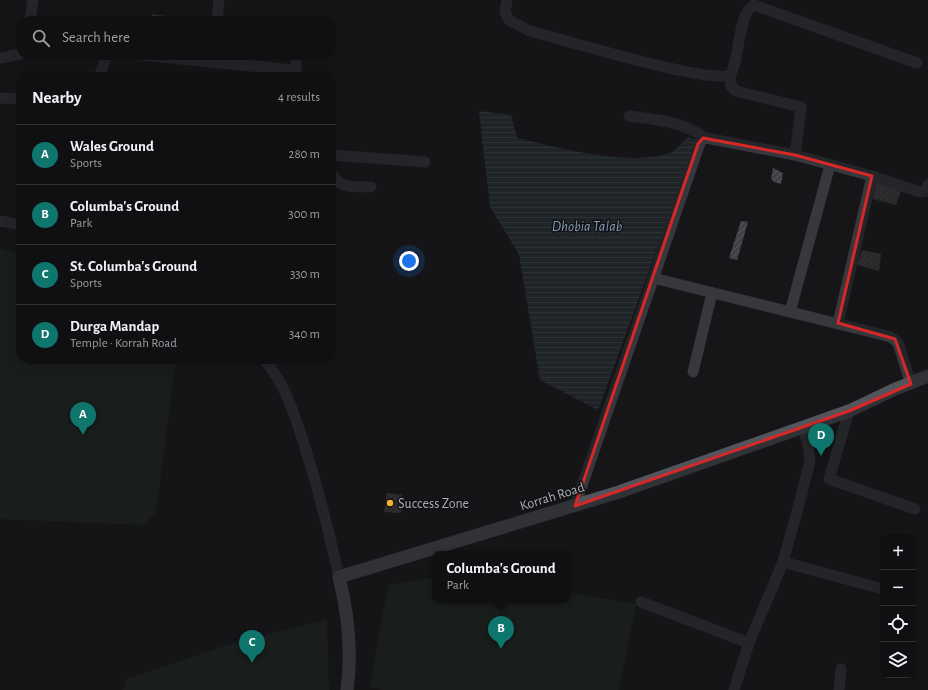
<!DOCTYPE html>
<meta charset="utf-8">
<style>
body{margin:0;font-family:"Alegreya Sans",sans-serif;background:#19191b;color:#f1f3f6}
.controls{position:absolute;right:12px;bottom:12px;display:grid;overflow:hidden;border-radius:8px;box-shadow:0 4px 16px #0002}
.controls button{width:36px;height:36px;display:grid;place-items:center;padding:0;border:0;border-bottom:1px solid #303032;background:#101012;color:#f1f3f6;font:20px sans-serif}
.you{position:absolute;left:409px;top:261px;width:14px;height:14px;margin:-10px;border:3px solid #fff;border-radius:50%;background:#1a73e8;box-shadow:0 0 0 6px #1a73e833}
.badge{display:grid;place-items:center;width:26px;height:26px;border-radius:50%;background:#0f766e;color:#fff;font-size:13px;font-weight:700}
.pin{position:absolute;translate:-50% -33px;filter:drop-shadow(0 1px 2px #0008)}
.pin::after{content:'';position:absolute;top:21px;width:14px;height:12px;background:inherit;clip-path:polygon(0 0,100% 0,50% 100%)}
.popup{position:absolute;left:432px;top:551px;width:138px;height:52px;box-sizing:border-box;display:grid;place-content:center;border-radius:8px;background:#101012;filter:drop-shadow(0 1px 3px #0005);font-size:13px;white-space:nowrap;color:#9c9d9f}
.popup b{font-size:15px;color:#f1f3f6}
.popup::after{content:'';position:absolute;left:50%;top:100%;margin-left:-8px;border:8px solid transparent;border-top-color:#101012}
.list{margin:0;padding:0;list-style:none}
h2{display:flex;justify-content:space-between;align-items:center;height:52px;margin:0;padding:0 16px;font-size:17px}
h2 small{font-size:13px;font-weight:400;color:#9c9d9f}
.list li{display:grid;grid-template-columns:26px 1fr auto;gap:12px;align-items:center;box-sizing:border-box;height:60px;padding:0 16px;border-top:1px solid #303032}
.list b{display:block;font-size:15px;white-space:nowrap}
.list p{margin:0;font-size:13px;white-space:nowrap;color:#9c9d9f}
.list em{font-size:13px;font-style:normal;color:#9c9d9f}
.icon{flex:none;width:22px;height:22px;fill:none;stroke:currentColor;stroke-width:2;stroke-linecap:round;stroke-linejoin:round}
.map{position:relative;flex:none;width:928px;height:690px;overflow:hidden}
.search{position:absolute;background:#101012;box-shadow:0 4px 16px #0002;left:16px;top:16px;width:320px;height:44px;display:flex;align-items:center;gap:10px;box-sizing:border-box;padding:0 14px;border-radius:16px;color:#9c9d9f;font-size:15px}
.panel{position:absolute;background:#101012;box-shadow:0 4px 16px #0002;left:16px;top:72px;width:320px;height:292px;border-radius:16px}
.map>svg:first-child{display:block}
.garden{fill:#1e261f}
.water{fill:url(#water-rules)}
.building{fill:url(#building-hatch)}
.lines{fill:none;stroke-linecap:round;stroke-linejoin:round}
.minor{stroke:#37383d;stroke-width:11}
.major{stroke:#53555c;stroke-width:13}
.marked{fill:none;stroke:#d62828;stroke-width:3;stroke-linejoin:round}
.poi-dot{fill:#f2b134;stroke:#111113;stroke-width:1.5}
.labels{text-anchor:middle;stroke-width:3;stroke-linejoin:round;paint-order:stroke}
.street-label{font-size:14px;fill:#a8adb8;stroke:#111113}
.poi-label{font-size:14px;fill:#a8adb8;stroke:#111113;text-anchor:start}
.water-label{font-size:15px;font-style:italic;fill:#7f9bb3;stroke:#111113}
</style>
<div class="map">
<svg width="928" height="690" viewBox="0 0 928 690">
<defs>
<pattern id="water-rules" width="6" height="5" patternUnits="userSpaceOnUse"><rect width="6" height="5" fill="#2c353c"/><path d="M0 2.5h6" fill="none" stroke="#485056"/></pattern>
<pattern id="building-hatch" width="6" height="6" patternUnits="userSpaceOnUse"><rect width="6" height="6" fill="#404145"/><path d="M-1 1l2-2M0 6l6-6M5 7l2-2" fill="none" stroke="#595a5e"/></pattern>
</defs>
<rect width="100%" height="100%" fill="#161618"/>
<!-- garden -->
<g class="garden">
<polygon points="0,249 21,254 21,359 176,359 156,511 145,525 0,519"/>
<polygon points="435,577 435,600 567,600 567,592 636,604 619,690 381,690 370,686 388,585"/>
<polygon points="327,619 329,690 123,690 127,679 224,646"/>
</g>
<!-- water -->
<path class="water" d="M 479,111 L 511,115 L 517,138 C 560,148 628,167 670,153 C 676,151 683,141 688,137 L 697,140 L 598,410 L 540,380 L 519,254 L 490,207 Z"/>
<!-- building -->
<g class="building">
<polygon points="152,14 166,16 165,21 151,21"/>
<polygon points="773,168 783,173 781,184 774,182 771,179"/>
<polygon points="877,179 902,187 896,205 873,199"/>
<polygon points="741,221 748,222 737,260 729,258"/>
<polygon points="862,250 881,254 879,271 857,265"/>
<polygon points="387,493 402,495 401,513 384,512"/>
</g>
<g class="lines">
<!-- minor -->
<g class="minor">
<polyline points="219,0 217,21 219,21"/>
<path d="M 507,0 L 505,12 L 509,20 L 530,31 C 563,39 707,84 730,75 C 740,62 737,14 754,5 L 917,63"/>
<polyline points="30,21 33,0"/>
<polyline points="141,55 293,70 296,72 298,77"/>
<polyline points="296,55 296,72"/>
<polyline points="0,58 21,54"/>
<polyline points="730,75 731,86 736,91 801,107 795,155"/>
<polyline points="99,77 107,55"/>
<polyline points="0,98 21,99"/>
<path d="M 629,116 C 659,120 680,121 706,138"/>
<polyline points="331,155 425,162"/>
<path d="M 331,172 C 339,190 353,186 371,187"/>
<polyline points="0,221 21,225"/>
<polyline points="653,278 891,337 898,343 911,384"/>
<polyline points="790,312 830,165"/>
<polyline points="838,323 872,176"/>
<path d="M 264,359 C 285,384 294,413 304,444 C 318,488 329,532 339,577"/>
<polyline points="693,372 712,293"/>
<polyline points="849,411 829,479 915,509"/>
<polyline points="575,506 701,140 706,138 795,155 872,176 920,192 926,191 928,185"/>
<polyline points="783,562 883,589"/>
<polyline points="641,602 749,643"/>
<polyline points="734,690 749,643 783,562 801,497 810,461 808,444 803,427"/>
<polyline points="839,690 841,669"/>
</g>
<!-- major -->
<path class="major" d="M 347,690 C 352,653 348,613 339,577 L 619,492 L 849,411 L 893,390 L 928,376"/>
</g>
<!-- marked area -->
<path d="M0 0H928V690H0ZM 703,138 L 795,155 L 872,176 L 838,323 L 895,339 L 911,384 L 849,411 L 575,506 L 698,144 Z" fill="#161618" fill-opacity=".55" fill-rule="evenodd"/>
<path class="marked" d="M 703,138 L 795,155 L 872,176 L 838,323 L 895,339 L 911,384 L 849,411 L 575,506 L 698,144 Z"/>
<!-- markers -->
<circle class="poi-dot" cx="390" cy="503" r="4"/>
<g class="labels">
<!-- street labels -->
<g class="street-label">
<text transform="translate(552 496) rotate(-17)" y="5">Korrah Road</text>
</g>
<!-- poi labels -->
<g class="poi-label">
<text x="398" y="508">Success Zone</text>
</g>
<!-- water labels -->
<g class="water-label">
<text x="587" y="231">Dhobia Talab</text>
</g>
</g>
</svg>
<div class="controls">
<button>+</button>
<button>−</button>
<button><svg class="icon" aria-label="locate" viewBox="0 0 24 24"><circle cx="12" cy="12" r="6"/><path d="M12 2v4M12 18v4M2 12h4M18 12h4"/></svg></button>
<button><svg class="icon" aria-label="layers" viewBox="0 0 24 24"><path d="M12 4l9 5-9 5-9-5zM3 14l9 5 9-5"/></svg></button>
</div>
<div class="you"></div>
<div class="pin badge" style="left:83px;top:435px">A</div>
<div class="pin badge" style="left:501px;top:649px">B</div>
<div class="popup"><b>Columba's Ground</b>Park</div>
<div class="pin badge" style="left:252px;top:663px">C</div>
<div class="pin badge" style="left:821px;top:456px">D</div>
<div class="search"><svg class="icon" aria-label="search" viewBox="0 0 24 24"><circle cx="10" cy="10" r="6"/><path d="M15 15l6 6"/></svg>Search here</div>
<section class="panel">
<h2>Nearby<small>4 results</small></h2>
<ul class="list">
<li><span class="badge">A</span><div><b>Wales Ground</b><p>Sports</p></div><em>280 m</em></li>
<li><span class="badge">B</span><div><b>Columba's Ground</b><p>Park</p></div><em>300 m</em></li>
<li><span class="badge">C</span><div><b>St. Columba's Ground</b><p>Sports</p></div><em>330 m</em></li>
<li><span class="badge">D</span><div><b>Durga Mandap</b><p>Temple · Korrah Road</p></div><em>340 m</em></li>
</ul>
</section>
</div>
